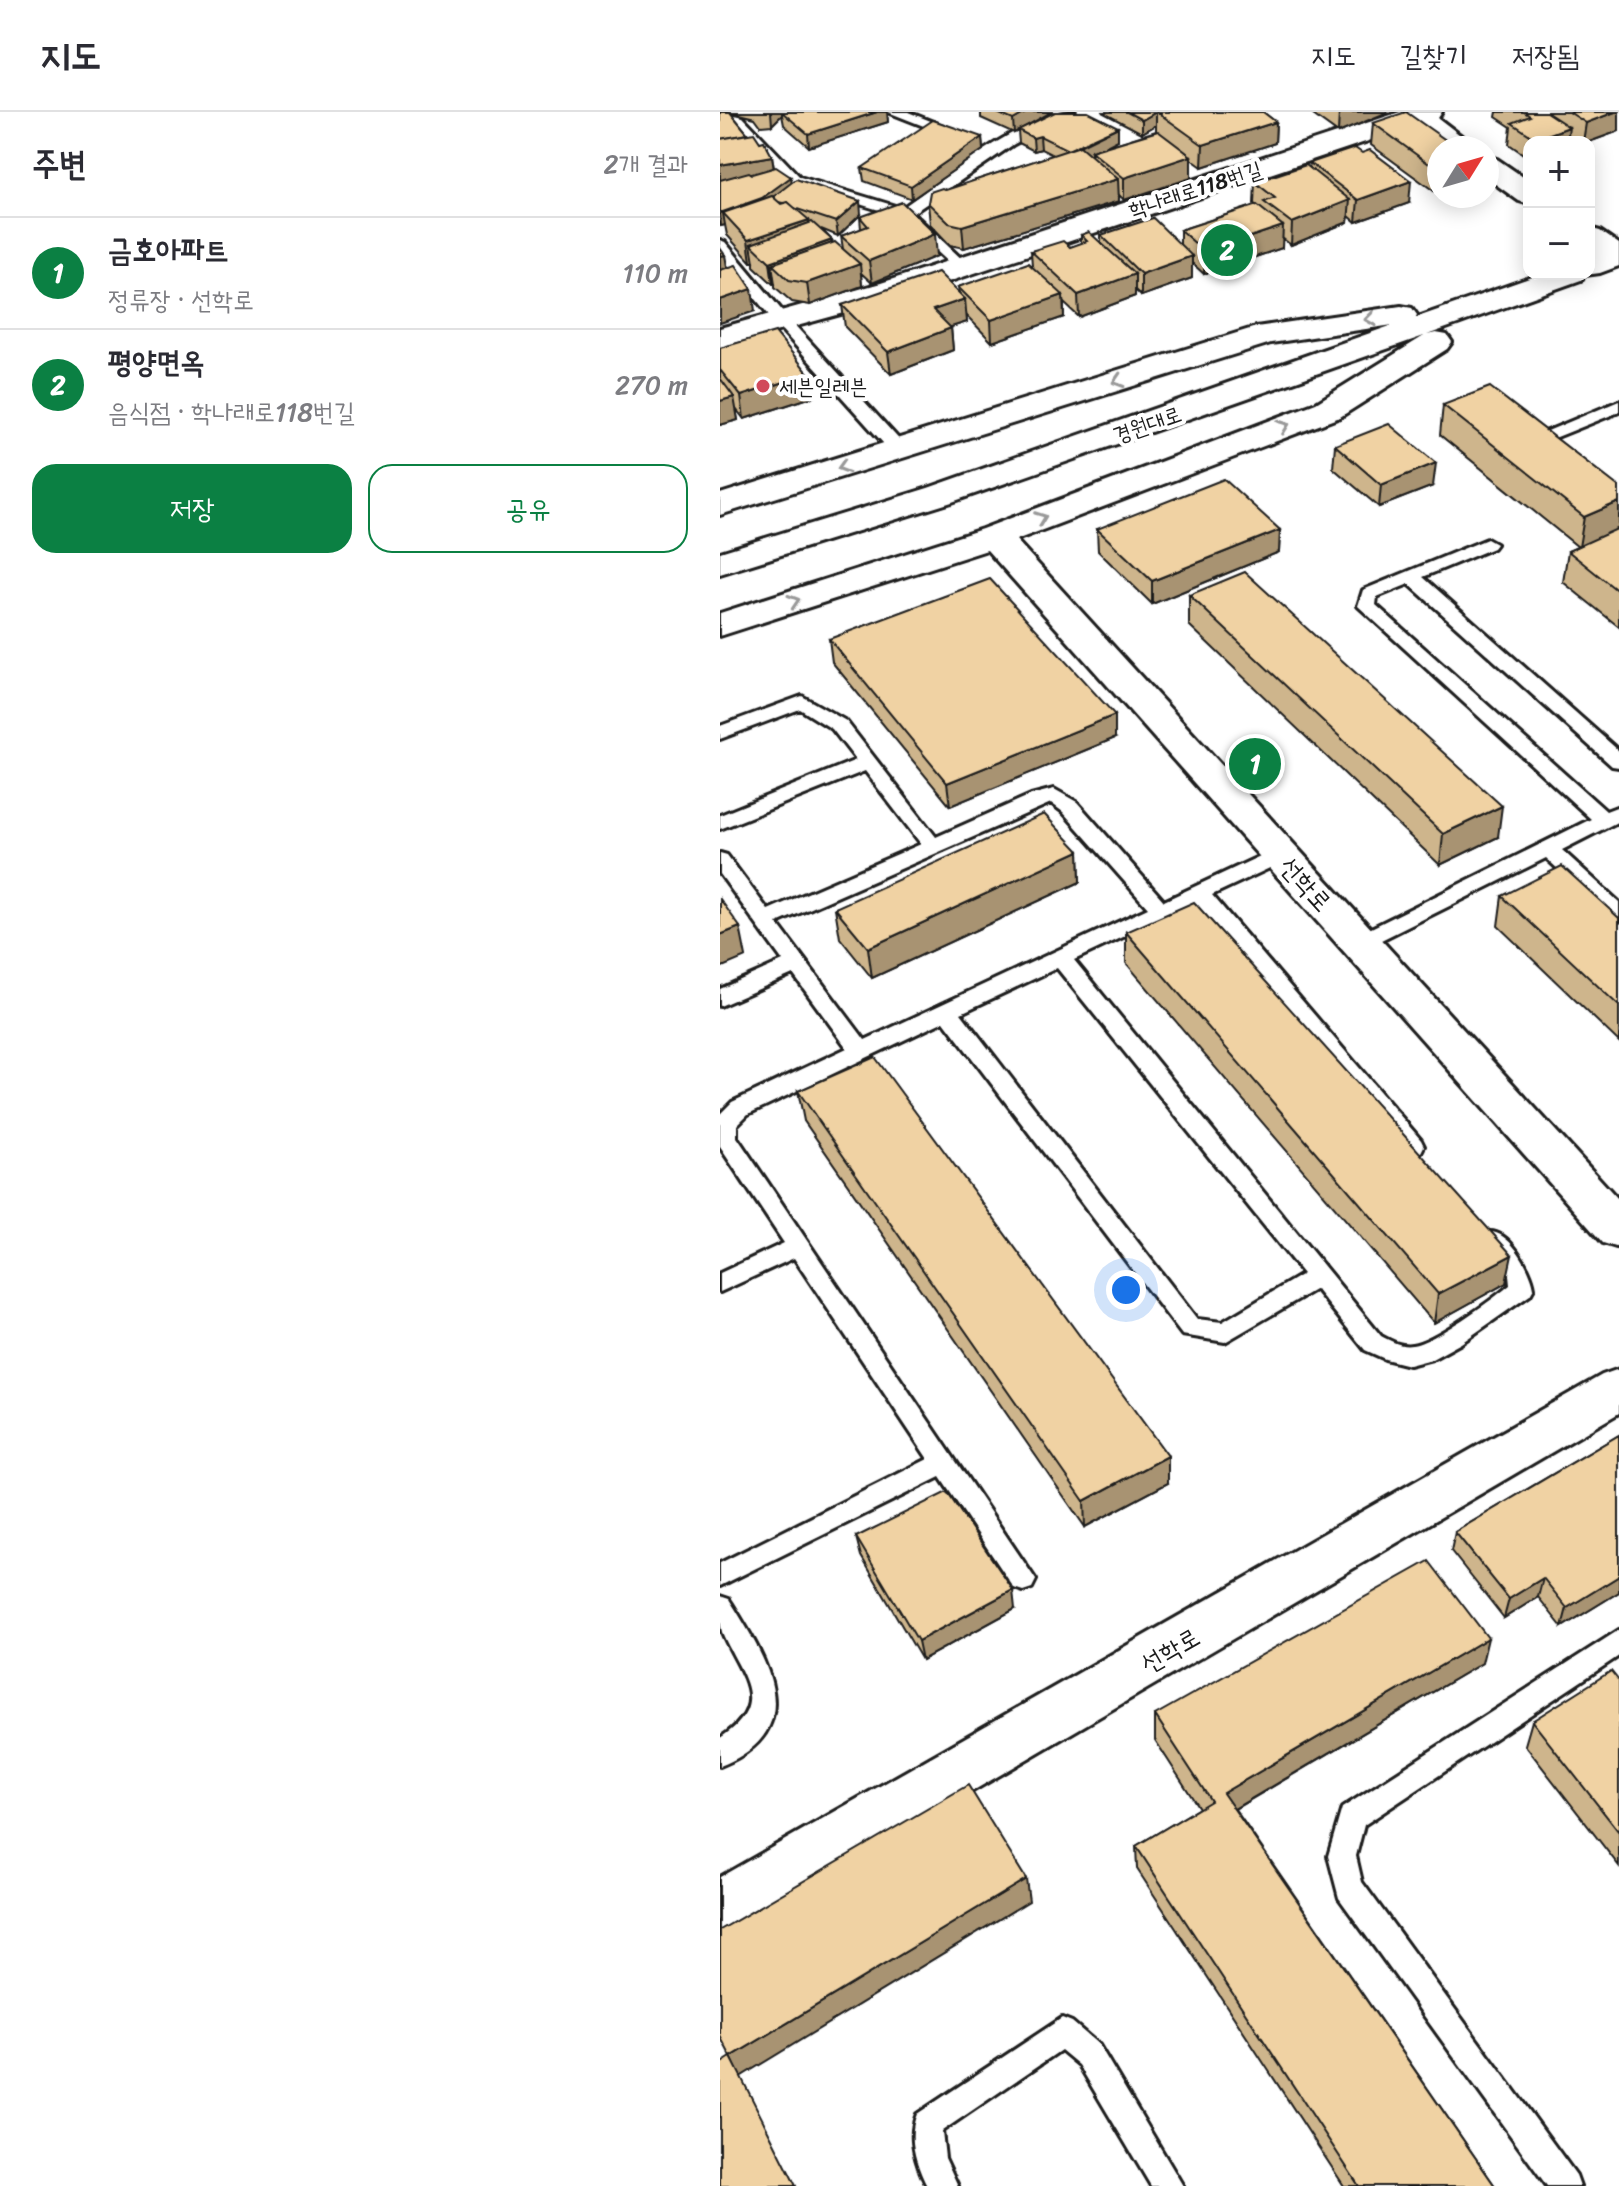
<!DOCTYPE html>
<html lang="ko">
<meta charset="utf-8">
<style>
body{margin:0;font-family:Sriracha,"Poor Story",sans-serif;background:#f2f2f3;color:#2b2b33}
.controls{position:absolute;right:24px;top:24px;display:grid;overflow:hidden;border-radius:16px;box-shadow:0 4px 20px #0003}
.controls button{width:72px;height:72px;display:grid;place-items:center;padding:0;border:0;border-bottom:2px solid #e1e1e2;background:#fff;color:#2b2b33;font:40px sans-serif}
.compass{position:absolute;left:707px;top:24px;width:72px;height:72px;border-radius:50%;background:#fff;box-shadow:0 4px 20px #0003;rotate:53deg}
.you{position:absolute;left:406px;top:1178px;width:28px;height:28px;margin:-20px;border:6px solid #fff;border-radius:50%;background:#1a73e8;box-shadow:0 0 0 12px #1a73e833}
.badge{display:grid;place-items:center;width:52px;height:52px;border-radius:50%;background:#0b8043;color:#fff;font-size:26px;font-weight:700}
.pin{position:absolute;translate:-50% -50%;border:4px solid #fff;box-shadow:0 2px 8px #0006}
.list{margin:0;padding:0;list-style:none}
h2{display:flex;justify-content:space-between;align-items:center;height:104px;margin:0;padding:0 32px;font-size:34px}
h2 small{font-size:26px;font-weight:400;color:#7c7c81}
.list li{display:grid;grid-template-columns:52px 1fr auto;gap:24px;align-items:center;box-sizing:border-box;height:112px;padding:0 32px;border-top:2px solid #e1e1e2}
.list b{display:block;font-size:30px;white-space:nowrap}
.list p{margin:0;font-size:26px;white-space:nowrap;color:#7c7c81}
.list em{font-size:26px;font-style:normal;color:#7c7c81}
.actions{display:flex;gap:16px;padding:24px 32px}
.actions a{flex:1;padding:18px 0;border:2px solid #0b8043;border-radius:24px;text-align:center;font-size:28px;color:#0b8043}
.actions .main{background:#0b8043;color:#fff}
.map{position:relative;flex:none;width:899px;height:2074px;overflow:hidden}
header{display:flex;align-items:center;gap:48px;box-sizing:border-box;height:112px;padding:0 40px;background:#fff;border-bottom:2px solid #e1e1e2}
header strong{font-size:38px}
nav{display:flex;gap:44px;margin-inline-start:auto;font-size:28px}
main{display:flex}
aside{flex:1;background:#fff}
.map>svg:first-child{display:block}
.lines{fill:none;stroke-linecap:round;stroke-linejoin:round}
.lane-casing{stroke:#1c1c1c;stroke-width:6}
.street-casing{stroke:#1c1c1c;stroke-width:6}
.secondary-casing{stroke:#1c1c1c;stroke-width:6}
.lane{fill:#fff;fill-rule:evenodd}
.street{fill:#fff;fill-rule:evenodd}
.secondary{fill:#fff;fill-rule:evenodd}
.wall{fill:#ceb58c;stroke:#1c1c1c;stroke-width:2}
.shaded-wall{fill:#a89372;stroke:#1c1c1c;stroke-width:2}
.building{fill:#f0d2a3;stroke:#1c1c1c;stroke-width:2}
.oneway{stroke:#999}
.poi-dot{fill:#d1495b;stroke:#fff;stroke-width:3}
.labels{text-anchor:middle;stroke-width:8;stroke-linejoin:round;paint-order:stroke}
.far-street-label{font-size:22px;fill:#1c1c1c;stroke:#fff}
.far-poi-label{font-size:22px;fill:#1c1c1c;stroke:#fff;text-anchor:start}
.street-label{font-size:26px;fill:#1c1c1c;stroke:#fff}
</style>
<header>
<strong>지도</strong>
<nav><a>지도</a><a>길찾기</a><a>저장됨</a></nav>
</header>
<main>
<aside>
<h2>주변<small>2개 결과</small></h2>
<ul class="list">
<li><span class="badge">1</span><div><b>금호아파트</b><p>정류장 · 선학로</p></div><em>110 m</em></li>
<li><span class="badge">2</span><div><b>평양면옥</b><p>음식점 · 학나래로118번길</p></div><em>270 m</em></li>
</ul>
<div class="actions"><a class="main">저장</a><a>공유</a></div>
</aside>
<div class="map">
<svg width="899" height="2074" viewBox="0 0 899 2074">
<rect width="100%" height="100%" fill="#fff"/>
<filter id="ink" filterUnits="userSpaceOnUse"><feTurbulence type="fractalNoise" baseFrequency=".0125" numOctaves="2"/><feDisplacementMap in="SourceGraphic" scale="16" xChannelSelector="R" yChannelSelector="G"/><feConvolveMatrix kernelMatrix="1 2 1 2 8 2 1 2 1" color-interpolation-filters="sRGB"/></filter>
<g filter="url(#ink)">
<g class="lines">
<!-- lane casing -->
<g class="lane-casing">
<g id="lane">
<path d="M 0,0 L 23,5 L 80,65 L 182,96 C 224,67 305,0 355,0 L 294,32 L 193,101 L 247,152 L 250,155 L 242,160 L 237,158 L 179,104 L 70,71 L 13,11 L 0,8 Z"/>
<polygon points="168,0 188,0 241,21 234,25 229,24"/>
<polygon points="0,128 5,130 69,207 185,334 187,338 185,342 173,342 57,213 0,143"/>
<polygon points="899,289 899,300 832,327 820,327 818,323"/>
<polygon points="767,427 776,432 773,436 703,465 899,639 899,655 892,654 689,472 657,485 656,493 886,699 899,694 899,709 842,738 899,790 899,809 892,807 826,746 645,836 631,836 628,831 631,826 871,707 638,494 643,478"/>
<path d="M 82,584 L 126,609 L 216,725 L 311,683 L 334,677 L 357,690 L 444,789 L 553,738 L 567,738 L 570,743 L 567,748 L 492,783 L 701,1028 L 704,1034 L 701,1040 L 693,1043 L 685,1040 L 476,791 L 354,848 L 661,1224 C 671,1229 680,1235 692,1233 C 713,1231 772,1188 790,1173 L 789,1163 L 761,1127 L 764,1121 C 787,1113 811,1156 814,1176 L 810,1183 L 741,1231 L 712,1247 L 689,1253 L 665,1247 L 645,1238 L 596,1177 L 505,1230 L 462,1223 L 224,909 L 28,1002 L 17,1013 L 17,1025 L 316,1468 L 312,1476 L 303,1479 L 294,1476 L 220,1365 L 0,1474 L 0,1451 L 208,1347 L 74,1146 L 0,1180 L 0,1161 L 64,1131 L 0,1035 L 0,1002 L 12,990 L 127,936 L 73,862 L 0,894 L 0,877 L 63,849 L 0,762 L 0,741 L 7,743 L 48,798 L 201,732 L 145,659 L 0,717 L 0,703 L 136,648 L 112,617 L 80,597 L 0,627 L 0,614 ZM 331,691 L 343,700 L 428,796 L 145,928 L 57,811 ZM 337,856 L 583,1162 L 502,1210 L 477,1207 L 241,901 Z"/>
<path d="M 0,1484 L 9,1487 C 45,1545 93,1617 0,1654 L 0,1626 C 54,1591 20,1563 2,1520 C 0,1511 0,1495 0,1484 Z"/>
<polygon points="899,1518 899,1544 644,1713 636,1744 642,1770 856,2063 860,2074 827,2074 619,1786 608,1744 622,1696"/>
<path d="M 342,1906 L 352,1910 L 379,1933 L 463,2074 L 431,2074 L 359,1953 L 341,1938 L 222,2019 L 225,2046 L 238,2074 L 207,2074 C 196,2052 187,2025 197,2002 Z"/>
</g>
</g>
<!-- street casing -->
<g class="street-casing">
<g id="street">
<polygon points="680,0 722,0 718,6 757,36 724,36 693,14 183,185 0,235 0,216 161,171"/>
<polygon points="767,44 777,47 809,69 809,92 799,89 767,66"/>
<polygon points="869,116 880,119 899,132 899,152 885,150 869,139"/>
</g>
</g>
<!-- secondary casing -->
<g class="secondary-casing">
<g id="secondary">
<polygon points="899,134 899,154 880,161 865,163 861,168 707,223 716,221 727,223 732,230 727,237 620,305 296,428 899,1088 899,1136 883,1131 267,438 0,524 0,501 262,417 596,291 704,224 232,390 0,462 0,440 208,376 673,213 551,231 0,403 0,382 536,215 681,194 692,196 697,203 695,206 821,162 869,162 869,144"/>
<polygon points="899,1257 899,1301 20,1815 0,1823 0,1765 882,1263"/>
</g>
</g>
<!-- lane -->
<use href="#lane" class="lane"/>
<!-- street -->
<use href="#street" class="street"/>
<!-- secondary -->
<use href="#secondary" class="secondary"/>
</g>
<!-- wall -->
<g class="wall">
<polygon points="0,0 167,0 168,10 89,35 64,13 62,3 52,13 41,14 35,6 10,0 28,22 40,30 52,44 54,56 72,70 141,102 118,124 101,117 112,128 112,130 123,137 121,124 141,117 140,105 217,144 152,171 141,161 142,174 90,193 72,190 55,175 55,172 53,172 34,154 34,150 31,150 7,123 5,113 1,114 0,113"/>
<polygon points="261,0 331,0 308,13 398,15 398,28 385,35 436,19 436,13 422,21 382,0 543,0 556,10 555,31 482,55 471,47 471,66 404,88 399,83 399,89 244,136 230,133 210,112 208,91 226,78 333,43 321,37 314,39 299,31 298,19 294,21 261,6"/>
<polygon points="593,0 668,0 618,21 593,3"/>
<polygon points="777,0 899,0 899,19 869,30 859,30 848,23 847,30 809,30 809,46 789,32 791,15 776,5"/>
<polygon points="653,11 737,36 714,79 651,33"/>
<polygon points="262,25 263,38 192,87 144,69 142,56"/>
<polygon points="590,51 689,91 636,110 629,104 628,110 571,133 562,126 562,136 484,162 472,151 472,166 421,184 415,178 415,184 359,205 344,191 344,205 272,230 246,203 247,210 231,215 233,238 171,262 125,215 122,193 239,181 238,175 312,154 311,139 350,135 361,131 361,123 381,131 381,123 460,132 460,118 536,93 534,92 535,70 589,56"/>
<polygon points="0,236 92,285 24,307 16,297 18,308 0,313"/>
<polygon points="723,293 899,375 899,515 843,470 848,439 858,435 720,323"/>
<polygon points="615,333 713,374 659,395 613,356"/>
<polygon points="377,417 560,418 559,440 432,492 378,439"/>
<polygon points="469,483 778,725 720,753 469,513"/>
<polygon points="109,527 395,626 230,694 112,550"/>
<polygon points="359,739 360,770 152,866 120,826 115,796"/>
<polygon points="782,784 899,806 899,930 778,814"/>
<polygon points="406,820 786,1171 714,1211 406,851"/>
<polygon points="78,979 448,1371 365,1415 84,1009"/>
<polygon points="899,1323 899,1480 842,1515 818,1485 784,1506 731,1439 735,1420"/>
<polygon points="136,1425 295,1497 202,1548 141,1444"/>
<polygon points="762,1551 515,1697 775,2074 624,2074 417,1757 416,1734 479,1696 435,1628 435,1603"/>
<polygon points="899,1569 899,1754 805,1633 812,1609"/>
</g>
<!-- shaded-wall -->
<g class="shaded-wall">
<polygon points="51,0 66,0 62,0 62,3 52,13"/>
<polygon points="157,0 167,0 168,10 89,35 88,22"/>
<polygon points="307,0 331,0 294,21 293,8"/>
<polygon points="436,0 436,13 422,21 422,8"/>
<polygon points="619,0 668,0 618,21"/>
<polygon points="895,0 899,0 899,19 869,30 863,30 866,11"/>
<polygon points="556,10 555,31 482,55 483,33"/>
<polygon points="398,15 398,28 373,41 371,39 371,42 350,52 349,39"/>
<polygon points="849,15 847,30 816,30 816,27"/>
<polygon points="320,24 321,37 314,39 313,26"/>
<polygon points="262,25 263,38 192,87 191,74"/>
<polygon points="52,44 55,66 0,75 0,53"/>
<polygon points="471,44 471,66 404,88 404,66"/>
<polygon points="719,56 719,77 714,79 716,57"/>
<polygon points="71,65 73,78 3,101 5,113 1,114 0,101"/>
<polygon points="398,67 399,89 244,136 242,114"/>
<polygon points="691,69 689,91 636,110 638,88"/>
<polygon points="630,88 628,110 571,133 572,111"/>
<polygon points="140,89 141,102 118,124 116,110"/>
<polygon points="89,108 91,130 31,132 34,150 31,150 28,128"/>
<polygon points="563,114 562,136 484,162 485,140"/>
<polygon points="215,122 217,144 152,171 149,149"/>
<polygon points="112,128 115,150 52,152 55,172 53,172 50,150"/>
<polygon points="5,143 9,165 0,167 0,144"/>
<polygon points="472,144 472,166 421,184 421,162"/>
<polygon points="140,152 142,174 90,193 87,171"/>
<polygon points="415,162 415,184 359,205 358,183"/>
<polygon points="32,177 35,199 0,211 0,188"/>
<polygon points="343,183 344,205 272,230 271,208"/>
<polygon points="245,187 247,210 215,220 213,198"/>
<polygon points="231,216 233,238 171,262 168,240"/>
<polygon points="89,262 92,285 24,307 21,284"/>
<polygon points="14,285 18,308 0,313 0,289"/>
<polygon points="716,351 713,374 659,395 661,373"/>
<polygon points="899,390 899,418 859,435 864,405"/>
<polygon points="560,418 559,440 432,492 432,469"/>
<polygon points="395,603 395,626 230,694 227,671"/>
<polygon points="782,694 778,725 720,753 723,722"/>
<polygon points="359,739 360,770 152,866 148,836"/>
<polygon points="20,815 26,845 0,856 0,823"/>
<polygon points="792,1143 786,1171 714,1211 718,1182"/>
<polygon points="448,1344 448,1371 365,1415 364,1389"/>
<polygon points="899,1464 899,1480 842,1515 847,1496"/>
<polygon points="823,1466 818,1485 784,1506 789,1487"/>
<polygon points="293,1478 295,1497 202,1548 198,1529"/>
<polygon points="768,1526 762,1551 502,1704 503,1681"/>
<polygon points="306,1767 309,1789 20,1965 11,1945"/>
</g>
<!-- building -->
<g class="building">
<polygon points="0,0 10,0 28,22 0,27"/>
<polygon points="62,0 157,0 88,22"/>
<polygon points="275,0 307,0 293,8"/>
<polygon points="335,0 368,0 398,15 348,38 320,24 313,26 298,18"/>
<polygon points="407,0 436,0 422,8"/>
<polygon points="437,0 543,0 556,10 483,33"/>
<polygon points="686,0 737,36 719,36 719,56 716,57 653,11"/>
<polygon points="804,0 826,0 849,15 816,27 792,11 810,4"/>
<polygon points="849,0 895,0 866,11"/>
<polygon points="213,8 262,25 191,74 142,56"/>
<polygon points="438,19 471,44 404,66 371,39"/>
<polygon points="34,21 40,30 44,29 52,44 0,53 0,27"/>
<polygon points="360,34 398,67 242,114 229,111 208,91 210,80 222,76 226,78"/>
<polygon points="635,36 642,41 650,38 691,69 638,88 590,51"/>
<polygon points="586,53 630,88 572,111 544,90 555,86 535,70"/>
<polygon points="56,55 71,65 42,86 0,101 0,68 29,60 32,62"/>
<polygon points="76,67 140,89 116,110 74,96 68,90 63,91 58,90 53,85"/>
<polygon points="52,84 61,92 68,90 89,108 28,128 3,101"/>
<polygon points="182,90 215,122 149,149 121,124 148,114 140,105"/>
<polygon points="537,93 563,114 485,140 460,118"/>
<polygon points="433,106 472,144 421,162 381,123"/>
<polygon points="92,110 112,128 50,150 31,132"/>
<polygon points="369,120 415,162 358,183 311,139 343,129 350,135 367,129 361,123"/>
<polygon points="115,130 140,152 87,171 69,168 52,152"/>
<polygon points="0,136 5,143 0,144"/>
<polygon points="308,151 343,183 271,208 238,175"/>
<polygon points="16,153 32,177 0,188 0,158"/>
<polygon points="218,160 245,187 213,198 231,216 168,240 122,193"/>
<polygon points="55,220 89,262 21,284 0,258 0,236"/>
<polygon points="0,266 14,285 0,289"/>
<polygon points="770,275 899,375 899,390 864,405 723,293"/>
<polygon points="669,312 716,351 661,373 615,333"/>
<polygon points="504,367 560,418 432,469 377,417"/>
<polygon points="899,416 899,480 848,439"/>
<polygon points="525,460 782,694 723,722 469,483"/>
<polygon points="270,467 395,603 227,671 109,527"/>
<polygon points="324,702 359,739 148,836 115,796"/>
<polygon points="842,754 899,806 899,894 782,784"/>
<polygon points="0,787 20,815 0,823"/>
<polygon points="474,790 792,1143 718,1182 406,820"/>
<polygon points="155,945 448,1344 364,1389 78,979"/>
<polygon points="899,1323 899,1464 847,1496 823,1466 789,1487 735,1420"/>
<polygon points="227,1380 293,1478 198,1529 136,1425"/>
<polygon points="709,1449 768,1526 503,1681 775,2074 639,2074 416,1734 491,1689 435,1603"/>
<polygon points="891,1559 899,1569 899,1720 812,1609"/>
<polygon points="248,1673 306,1767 11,1945 76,2074 0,2074 0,1952 11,1945 0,1924 0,1818"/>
</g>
<!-- one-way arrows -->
<defs><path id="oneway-chevron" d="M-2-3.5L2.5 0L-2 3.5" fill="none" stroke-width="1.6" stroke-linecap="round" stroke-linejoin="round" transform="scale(2)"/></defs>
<g class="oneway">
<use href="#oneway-chevron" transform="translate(650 207) rotate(172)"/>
<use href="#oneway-chevron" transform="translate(398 269) rotate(163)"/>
<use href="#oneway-chevron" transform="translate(564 314) rotate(-21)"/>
<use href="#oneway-chevron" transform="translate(123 355) rotate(163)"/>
<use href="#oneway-chevron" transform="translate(321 406) rotate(-21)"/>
<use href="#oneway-chevron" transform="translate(74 489) rotate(-18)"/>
</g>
</g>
<!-- markers -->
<circle class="poi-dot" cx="43" cy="274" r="8"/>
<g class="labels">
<!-- far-street labels -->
<g class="far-street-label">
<text transform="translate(475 77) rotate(-18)" y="8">학나래로118번길</text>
<text transform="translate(427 312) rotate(-19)" y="8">경원대로</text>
</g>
<!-- far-poi labels -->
<g class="far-poi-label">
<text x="59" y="282">세븐일레븐</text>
</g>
<!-- street labels -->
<g class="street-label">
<text transform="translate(586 772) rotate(48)" y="9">선학로</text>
<text transform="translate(450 1538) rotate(-30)" y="9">선학로</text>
</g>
</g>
</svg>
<div class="controls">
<button>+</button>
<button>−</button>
</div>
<svg class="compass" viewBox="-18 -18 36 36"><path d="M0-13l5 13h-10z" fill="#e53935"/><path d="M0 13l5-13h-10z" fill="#7c7c81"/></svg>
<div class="you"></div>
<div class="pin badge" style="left:535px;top:652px">1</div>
<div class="pin badge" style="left:507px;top:138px">2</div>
</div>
</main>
